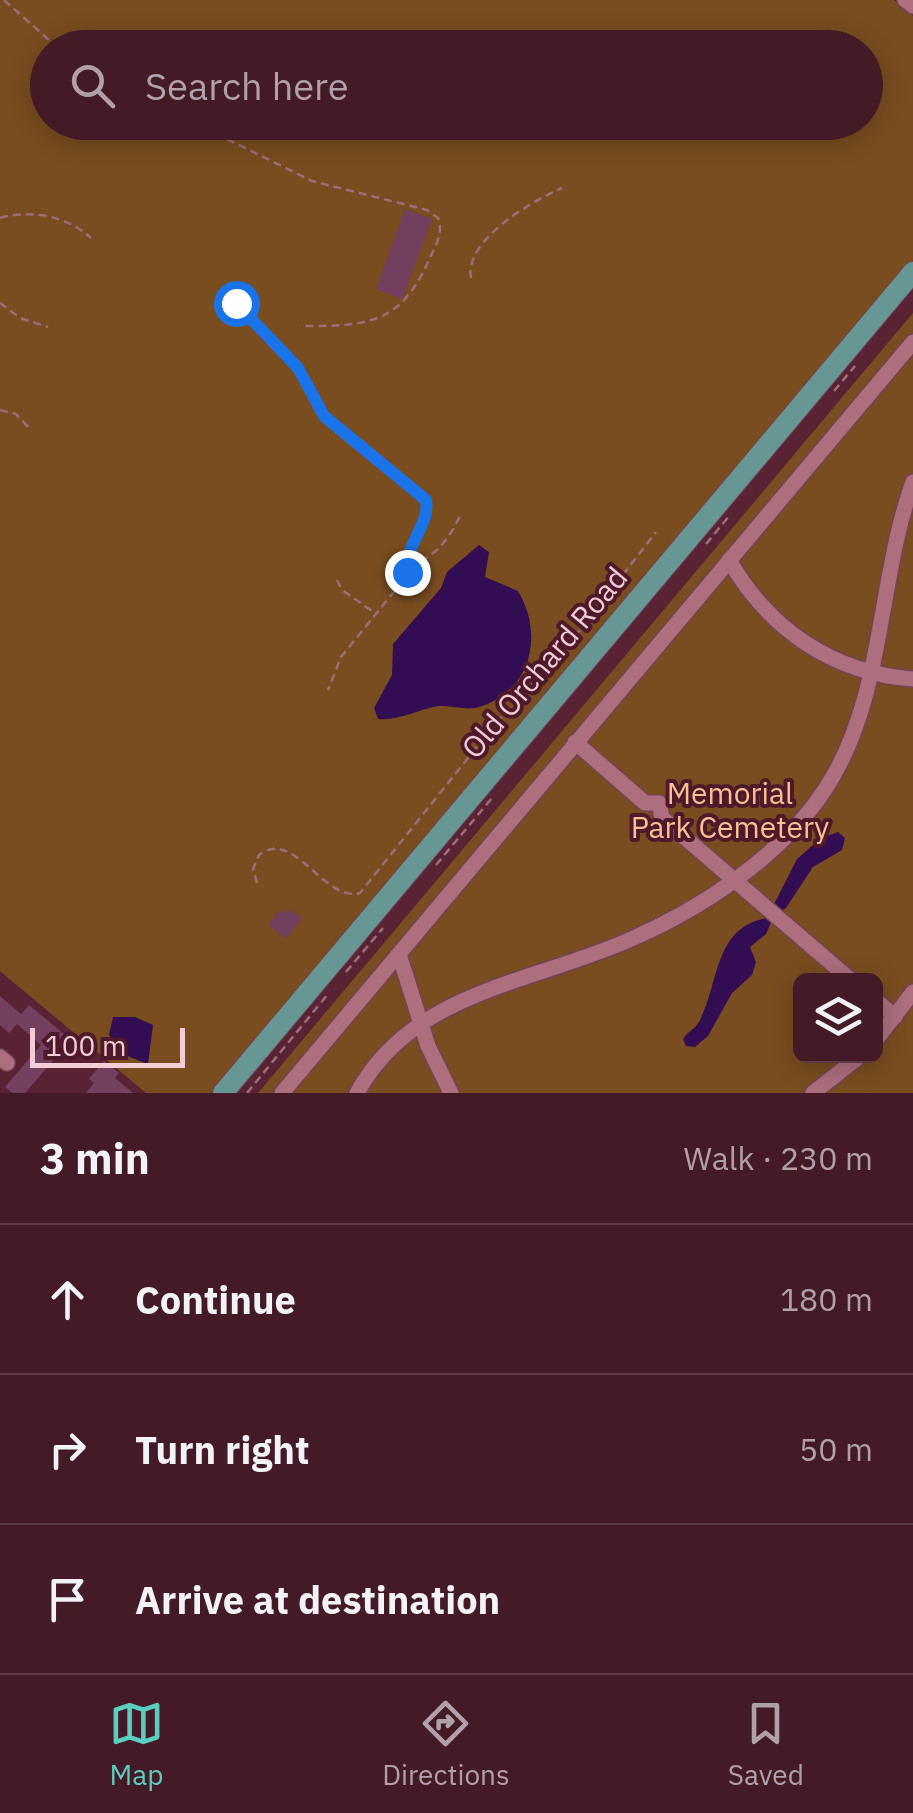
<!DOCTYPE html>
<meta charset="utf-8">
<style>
body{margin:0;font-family:"IBM Plex Sans",sans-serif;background:#4b232f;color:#f1f3f6}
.controls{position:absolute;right:30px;bottom:30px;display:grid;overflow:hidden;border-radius:15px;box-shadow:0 5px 25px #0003}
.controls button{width:90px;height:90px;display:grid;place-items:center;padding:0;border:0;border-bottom:2px solid #5c3844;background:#441a27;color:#f1f3f6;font:50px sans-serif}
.scale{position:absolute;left:30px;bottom:25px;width:155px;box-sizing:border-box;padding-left:10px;border:5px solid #f1cdd5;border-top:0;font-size:28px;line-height:35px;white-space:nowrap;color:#f1cdd5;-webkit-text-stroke:8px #4e192a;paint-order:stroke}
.stop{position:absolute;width:30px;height:30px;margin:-22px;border:8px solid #1a73e8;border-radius:50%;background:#fff}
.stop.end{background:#1a73e8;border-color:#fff;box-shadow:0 2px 10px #0008}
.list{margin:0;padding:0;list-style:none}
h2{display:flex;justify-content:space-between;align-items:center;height:130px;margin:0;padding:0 40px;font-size:42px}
h2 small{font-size:32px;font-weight:400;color:#afa1a7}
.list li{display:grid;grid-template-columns:65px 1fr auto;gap:30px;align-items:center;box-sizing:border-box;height:150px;padding:0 40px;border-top:2px solid #5c3844}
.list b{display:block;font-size:38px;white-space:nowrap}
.list em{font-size:32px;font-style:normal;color:#afa1a7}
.icon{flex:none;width:55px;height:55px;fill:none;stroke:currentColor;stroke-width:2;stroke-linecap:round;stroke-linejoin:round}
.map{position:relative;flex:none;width:913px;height:1093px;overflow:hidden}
.search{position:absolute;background:#441a27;box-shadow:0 5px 25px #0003;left:30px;right:30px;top:30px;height:110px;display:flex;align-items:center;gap:25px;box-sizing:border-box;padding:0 35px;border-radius:55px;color:#afa1a7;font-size:38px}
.sheet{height:580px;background:#441a27}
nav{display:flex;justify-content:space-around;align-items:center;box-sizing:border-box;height:140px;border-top:2px solid #5c3844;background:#441a27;font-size:28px;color:#afa1a7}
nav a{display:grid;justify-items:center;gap:5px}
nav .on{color:#59cebe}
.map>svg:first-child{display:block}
.green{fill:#794d20;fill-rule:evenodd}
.water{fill:#330d53}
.building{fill:#744060}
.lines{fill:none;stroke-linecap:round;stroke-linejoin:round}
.minor-casing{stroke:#734354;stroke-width:18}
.major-casing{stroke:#734354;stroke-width:22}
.path{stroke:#9c6d7a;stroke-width:2.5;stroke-dasharray:8 5;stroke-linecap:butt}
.minor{stroke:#ad6e7e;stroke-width:15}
.major{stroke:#679794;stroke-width:20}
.route{stroke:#1a73e8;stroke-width:12}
.labels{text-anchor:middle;stroke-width:8;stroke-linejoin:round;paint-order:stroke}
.street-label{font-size:30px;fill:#f1cdd5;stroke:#4e192a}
.park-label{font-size:30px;fill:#f7c191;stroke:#4e192a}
</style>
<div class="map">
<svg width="913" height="1093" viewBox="0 0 913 1093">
<rect width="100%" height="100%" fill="#5a2334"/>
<!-- green -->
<g class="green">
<path d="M 0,0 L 894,0 L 913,16 L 913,260 L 211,1093 L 146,1093 L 0,971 ZM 48,48 L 866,48 L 866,122 L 48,122 Z"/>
<path d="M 913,313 L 913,1093 L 258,1093 ZM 800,981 L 876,981 L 876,1056 L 800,1056 Z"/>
</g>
<!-- water -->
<g class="water">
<path d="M 479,545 L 489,552 L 485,577 L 518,591 C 544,634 532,691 479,707 C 465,711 453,705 439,706 C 418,709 400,721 378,719 L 374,708 L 392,675 L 393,644 L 441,588 L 447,572 Z"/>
<path d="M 838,832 L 845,838 L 842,850 L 813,867 L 786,908 L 774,916 L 766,934 L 750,947 L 756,962 L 752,975 L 732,993 L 708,1036 L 695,1047 L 686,1046 L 683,1039 C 688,1031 695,1029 699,1022 C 720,983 713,928 767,918 L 797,859 L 821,838 Z"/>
<polygon points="113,1017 135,1017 153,1025 148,1064 127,1056 109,1035"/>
</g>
<!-- building -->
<g class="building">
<polygon points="405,209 432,219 402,299 376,289"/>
<polygon points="289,909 302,918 286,939 268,925 279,910 284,914"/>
<polygon points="0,996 21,1014 29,1005 64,1034 51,1049 58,1055 25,1093 12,1093 5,1087 41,1045 17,1024 9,1033 0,1025"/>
<polygon points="104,1061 119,1073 115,1078 133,1093 86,1093 94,1083 89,1079"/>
</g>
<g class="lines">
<!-- minor casing -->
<g class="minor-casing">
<g id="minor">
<polyline points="905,0 913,6"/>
<path d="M 729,560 C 769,629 832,673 913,679"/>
<polyline points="575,742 645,803 659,803 662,818 852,981"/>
<polyline points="399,954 428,1046 451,1093"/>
<polyline points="876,1000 895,1017"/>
<polyline points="876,1040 913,992"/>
<polyline points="0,1057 7,1063"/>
<polyline points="282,1093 913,342"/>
<path d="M 357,1093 C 413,991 532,983 629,940 C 701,909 782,856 826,788 C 885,697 877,582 913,482"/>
<polyline points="813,1093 860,1056"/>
</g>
</g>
<!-- major casing -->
<g class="major-casing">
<polyline id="major" points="223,1093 913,272"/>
</g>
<!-- path -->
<g class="path">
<polyline points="4,0 58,48"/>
<polyline points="793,48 794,48"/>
<path d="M 192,122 L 312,181 L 427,210 L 438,218 C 444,233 435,247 428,262 C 399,326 365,326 300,326"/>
<path d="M 0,218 C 31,209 67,216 91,238"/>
<path d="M 471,278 C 464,240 532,201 562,188"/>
<polyline points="0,303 20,318 48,327"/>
<polyline points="235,303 298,368 324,416 388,473 419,492 428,505 423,524 412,539 405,578 341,657 328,690"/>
<polyline points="834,391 855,366"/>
<polyline points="0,410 16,414 30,429"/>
<polyline points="706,544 730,515"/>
<path d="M 408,564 C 434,560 449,539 460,516"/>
<polyline points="337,580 342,590 375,613"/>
<polyline points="436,865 492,798"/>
<path d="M 257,883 L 253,869 L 259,855 C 294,827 324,903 360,893 L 496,723 L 567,647 L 656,532"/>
<polyline points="346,972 383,928"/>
<polyline points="247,1093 328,994"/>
</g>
<!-- minor -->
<use href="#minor" class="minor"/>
<!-- major -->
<use href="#major" class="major"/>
</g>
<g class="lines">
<!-- route -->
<path class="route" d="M 236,303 L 298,368 L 324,416 L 426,500 C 430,525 406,542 407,572"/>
</g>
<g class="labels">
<!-- street labels -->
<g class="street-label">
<text transform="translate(545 663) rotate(-50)" y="10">Old Orchard Road</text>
</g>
<!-- park labels -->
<g class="park-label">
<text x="730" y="804">Memorial<tspan x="730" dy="34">Park Cemetery</tspan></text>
</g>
</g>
</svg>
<div class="controls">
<button><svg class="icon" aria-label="layers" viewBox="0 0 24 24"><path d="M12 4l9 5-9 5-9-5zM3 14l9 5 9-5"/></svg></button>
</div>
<div class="scale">100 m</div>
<div class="stop" style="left:236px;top:303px"></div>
<div class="stop end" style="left:407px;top:572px"></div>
<div class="search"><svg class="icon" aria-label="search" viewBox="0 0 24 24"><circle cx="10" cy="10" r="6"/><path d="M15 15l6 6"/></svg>Search here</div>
</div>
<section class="sheet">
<h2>3 min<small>Walk · 230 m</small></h2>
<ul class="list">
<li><svg class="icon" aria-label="ahead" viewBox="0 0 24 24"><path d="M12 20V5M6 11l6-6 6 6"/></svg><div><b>Continue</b></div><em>180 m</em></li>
<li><svg class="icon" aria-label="right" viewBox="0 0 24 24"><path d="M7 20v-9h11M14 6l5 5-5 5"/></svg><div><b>Turn right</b></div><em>50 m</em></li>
<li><svg class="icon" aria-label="arrive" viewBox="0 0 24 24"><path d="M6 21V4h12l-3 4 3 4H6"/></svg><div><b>Arrive at destination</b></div></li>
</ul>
</section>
<nav>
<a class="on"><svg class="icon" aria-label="map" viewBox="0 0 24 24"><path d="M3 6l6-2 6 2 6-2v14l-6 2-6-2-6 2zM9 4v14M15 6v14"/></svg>Map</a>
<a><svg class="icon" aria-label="directions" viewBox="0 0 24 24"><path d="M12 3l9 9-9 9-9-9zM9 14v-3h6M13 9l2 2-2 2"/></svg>Directions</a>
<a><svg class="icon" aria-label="saved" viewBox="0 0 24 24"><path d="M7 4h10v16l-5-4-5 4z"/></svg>Saved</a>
</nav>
